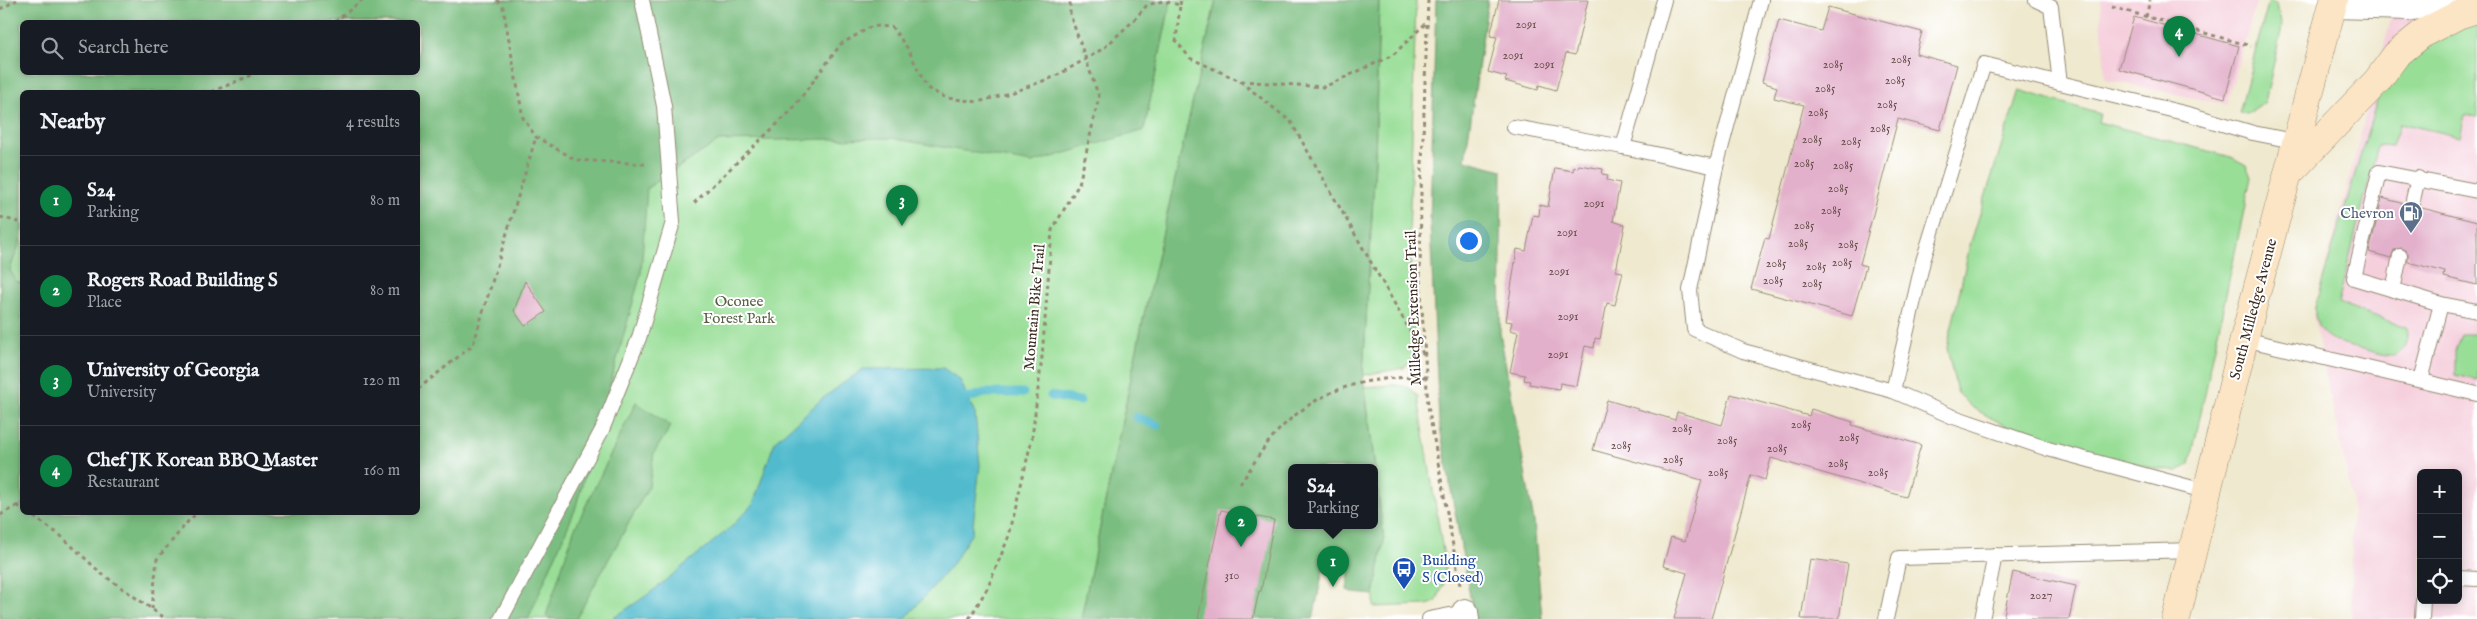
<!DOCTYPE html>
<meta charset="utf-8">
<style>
body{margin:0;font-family:"IM FELL English",serif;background:#242831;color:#f1f3f6}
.controls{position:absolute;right:15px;bottom:15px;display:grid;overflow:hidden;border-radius:8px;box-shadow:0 2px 12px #0003}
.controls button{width:45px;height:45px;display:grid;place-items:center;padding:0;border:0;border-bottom:1px solid #363941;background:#171b24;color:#f1f3f6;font:25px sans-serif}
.you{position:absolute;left:1468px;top:240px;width:18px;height:18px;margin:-12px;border:4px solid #fff;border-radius:50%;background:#1a73e8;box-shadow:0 0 0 8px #1a73e833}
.badge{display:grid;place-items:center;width:32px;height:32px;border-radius:50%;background:#0b8043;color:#fff;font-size:16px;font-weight:700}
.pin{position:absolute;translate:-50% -41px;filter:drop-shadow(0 1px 2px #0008)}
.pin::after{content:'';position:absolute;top:26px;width:18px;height:15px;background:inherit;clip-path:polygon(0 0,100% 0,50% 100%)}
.popup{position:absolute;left:1288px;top:464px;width:90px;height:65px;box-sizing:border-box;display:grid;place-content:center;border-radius:8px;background:#171b24;filter:drop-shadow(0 1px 4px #0005);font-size:16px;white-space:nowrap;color:#9ea1a6}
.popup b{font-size:19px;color:#f1f3f6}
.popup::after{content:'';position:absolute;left:50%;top:100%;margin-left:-10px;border:10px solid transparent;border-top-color:#171b24}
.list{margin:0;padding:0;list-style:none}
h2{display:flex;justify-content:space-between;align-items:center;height:65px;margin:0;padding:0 20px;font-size:21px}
h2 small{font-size:16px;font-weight:400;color:#9ea1a6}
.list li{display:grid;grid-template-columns:32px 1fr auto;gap:15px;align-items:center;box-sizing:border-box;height:90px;padding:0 20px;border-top:1px solid #363941}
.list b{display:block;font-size:19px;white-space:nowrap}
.list p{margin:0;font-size:16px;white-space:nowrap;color:#9ea1a6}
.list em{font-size:16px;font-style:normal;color:#9ea1a6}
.icon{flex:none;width:28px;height:28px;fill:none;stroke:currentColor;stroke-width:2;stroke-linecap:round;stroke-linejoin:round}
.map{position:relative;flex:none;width:2477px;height:619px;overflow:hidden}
.search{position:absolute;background:#171b24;box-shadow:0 2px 12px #0003;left:20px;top:20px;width:400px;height:55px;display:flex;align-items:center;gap:12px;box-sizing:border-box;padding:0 18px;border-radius:8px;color:#9ea1a6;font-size:19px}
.panel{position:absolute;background:#171b24;box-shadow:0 2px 12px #0003;left:20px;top:90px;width:400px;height:425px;border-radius:8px}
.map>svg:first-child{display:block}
.built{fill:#f5cfdb;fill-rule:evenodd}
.green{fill:#99de97;stroke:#6a845a;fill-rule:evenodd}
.forest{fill:#7abd80;stroke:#5a744f;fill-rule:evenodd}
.water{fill:#51bbcd;stroke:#467276}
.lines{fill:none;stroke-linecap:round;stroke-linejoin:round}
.stream{stroke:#51bbcd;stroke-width:9}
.building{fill:#e3b0cb}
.lane-casing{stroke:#958a76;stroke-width:16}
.street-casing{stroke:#958a76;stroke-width:28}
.secondary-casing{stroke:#958a76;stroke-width:29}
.path{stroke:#958a76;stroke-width:3;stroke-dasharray:4 4;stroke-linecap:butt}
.lane{stroke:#fff;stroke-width:14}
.street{stroke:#fff;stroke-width:26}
.secondary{stroke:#fce5c4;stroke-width:28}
.labels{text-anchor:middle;stroke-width:4;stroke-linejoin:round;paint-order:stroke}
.number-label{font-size:12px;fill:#654c49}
.service-label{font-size:15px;fill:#4e5e75;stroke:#fff;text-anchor:end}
.park-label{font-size:15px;fill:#576042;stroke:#fff}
.street-label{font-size:15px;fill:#3b2a1e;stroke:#fff}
.transit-label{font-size:15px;fill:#164399;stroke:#fff;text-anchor:start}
</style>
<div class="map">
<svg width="2477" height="619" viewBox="0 0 2477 619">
<rect width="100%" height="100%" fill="#fff"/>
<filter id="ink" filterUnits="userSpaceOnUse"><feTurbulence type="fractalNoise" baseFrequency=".02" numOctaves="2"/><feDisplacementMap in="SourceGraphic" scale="10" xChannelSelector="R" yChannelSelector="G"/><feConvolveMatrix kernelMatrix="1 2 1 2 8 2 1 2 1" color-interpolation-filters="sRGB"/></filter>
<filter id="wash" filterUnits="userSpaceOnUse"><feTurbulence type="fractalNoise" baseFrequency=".0096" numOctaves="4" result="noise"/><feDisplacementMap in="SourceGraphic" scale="20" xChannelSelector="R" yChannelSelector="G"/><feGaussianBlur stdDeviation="1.12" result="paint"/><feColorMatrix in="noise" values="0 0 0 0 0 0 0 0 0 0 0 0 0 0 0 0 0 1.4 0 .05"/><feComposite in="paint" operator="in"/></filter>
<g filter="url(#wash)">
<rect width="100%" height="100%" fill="#efe9cf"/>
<!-- built -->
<g class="built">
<polygon points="2100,0 2257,0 2226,105 2105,79"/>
<path d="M 2396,0 L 2477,0 L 2477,619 L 2351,619 L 2352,498 L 2313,316 ZM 2421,473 L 2458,473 L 2458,600 L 2421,600 Z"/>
</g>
<!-- green -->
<g class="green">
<path d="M 0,0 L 1143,0 L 1144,130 L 1171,0 L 1216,0 L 1144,315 L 1081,619 L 0,619 ZM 22,22 L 418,22 L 418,72 L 22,72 ZM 22,92 L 418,92 L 418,512 L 22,512 Z"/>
<polygon points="1379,0 1416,0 1409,240 1415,355 1404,368 1363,375 1375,161"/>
<polygon points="2269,0 2277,4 2282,27 2265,102 2247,114 2239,113"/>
<path d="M 2477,21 L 2477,117 L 2465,115 L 2460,137 L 2400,123 L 2392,146 L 2378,145 L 2338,303 L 2406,327 C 2411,338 2406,351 2394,356 C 2382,355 2371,351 2360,348 C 2336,342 2313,338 2315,306 L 2377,101 L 2381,91 L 2429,39 Z"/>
<polygon points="2019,90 2100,114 2098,122 2231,157 2246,165 2251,177 2190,464 2177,472 2120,462 2015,431 1973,408 1957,392 1947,348 1970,245"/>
<polygon points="2461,334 2477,334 2477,380 2455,375 2455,351"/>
<path d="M 1394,385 C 1405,386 1411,387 1418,397 L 1445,564 L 1445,581 L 1436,602 L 1427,605 L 1374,607 L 1374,595 L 1384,540 L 1365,387 Z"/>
</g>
<!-- forest -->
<g class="forest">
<path d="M 0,0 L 1171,0 L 1144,130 L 1032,163 L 891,138 L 719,141 L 647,188 L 641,273 L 575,510 L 528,619 L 0,619 ZM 22,22 L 418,22 L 418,72 L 22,72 ZM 22,92 L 418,92 L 418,512 L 22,512 L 22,283 L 17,282 L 10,270 L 22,236 Z"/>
<path d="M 1216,0 L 1379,0 L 1375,161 L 1363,375 L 1384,540 L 1374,595 L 1354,593 L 1347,590 L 1351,556 L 1327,551 L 1313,619 L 1081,619 L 1144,315 ZM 1292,468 L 1374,468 L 1374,526 L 1292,526 Z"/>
<polygon points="1436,0 1488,0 1465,160 1502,170 1500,333 1534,522 1542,619 1474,619 1439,422 1430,223"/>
<polygon points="636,402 671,426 654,453 649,486 576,619 552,619 546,616 574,530"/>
</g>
<!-- water -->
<polygon class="water" points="943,368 960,380 975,414 980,465 972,533 950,567 905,619 612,619 650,593 730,528 753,504 775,441 823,398 863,369"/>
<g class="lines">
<!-- stream -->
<g class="stream">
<polyline points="1051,396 1080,401"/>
<polyline points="968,398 985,393 1023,393"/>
<polyline points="1136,417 1157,425"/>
</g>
</g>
<g id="blocks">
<!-- building -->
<g class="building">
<polygon points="1499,0 1588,0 1575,55 1566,53 1556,90 1539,85 1538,90 1505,81 1507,77 1488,72 1497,37 1490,36"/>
<polygon points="1828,7 1922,32 1916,54 1957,65 1940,130 1898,119 1860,264 1866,266 1852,316 1751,289 1765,238 1769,239 1804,105 1774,98 1777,87 1762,82 1779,20 1821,31"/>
<polygon points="2134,17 2239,46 2225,98 2119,69"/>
<polygon points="1579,165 1603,169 1602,174 1608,175 1607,180 1620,183 1613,221 1625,225 1616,271 1623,272 1615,305 1607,303 1600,339 1595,338 1594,348 1585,346 1577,386 1560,383 1559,389 1529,384 1530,381 1524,380 1525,375 1510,372 1518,332 1510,330 1512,322 1506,321 1517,249 1526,251 1533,215 1539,216 1540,205 1548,207 1555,168 1573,171 1574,167 1578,168"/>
<polygon points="2382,198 2405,204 2411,208 2418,207 2477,222 2477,285 2444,277 2445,272 2408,262 2408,253 2402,248 2394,250 2391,258 2369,252"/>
<polygon points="525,281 546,312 525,326 514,311"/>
<polygon points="1731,394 1809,416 1811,409 1853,422 1852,425 1921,445 1906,497 1771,458 1765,480 1751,475 1711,619 1674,619 1687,573 1663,566 1671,537 1685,541 1702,480 1593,450 1607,400 1675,420 1677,412 1722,425"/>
<polygon points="1221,510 1274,520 1261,591 1259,591 1253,619 1198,619"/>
<polygon points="1810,559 1848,564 1839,619 1801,619"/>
<polygon points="2013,572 2076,586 2069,619 2003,619"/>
</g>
</g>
</g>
<g filter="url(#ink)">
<use href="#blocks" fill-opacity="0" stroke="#958a76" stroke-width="1"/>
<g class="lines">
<!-- lane casing -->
<g class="lane-casing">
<g id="lane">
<polyline points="1761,0 1716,167 1690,290 1694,329 1743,351 1893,391 1951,416 2048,449 2208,492"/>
<polyline points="2036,0 2051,7 2060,83 2188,114 2253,133 2298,142"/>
<polyline points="1514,127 1623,147 1716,167"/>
<polyline points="1623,147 1664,0"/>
<polyline points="2477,191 2379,172 2354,278 2441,304 2477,311"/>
<polyline points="2413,200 2418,178"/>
<polyline points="2393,290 2400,256"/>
<polyline points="2244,339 2477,394"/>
<polyline points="2421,380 2441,304"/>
<polyline points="1893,391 1923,261 1984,64 2060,83"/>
<polyline points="2458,578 2477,579"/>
<polyline points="501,619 602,430 639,338 673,222 664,106 642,0"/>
<polyline points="1429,619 1465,612"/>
<polyline points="1886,619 1899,558 2194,550"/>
<polyline points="1982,619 1995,555"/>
<polyline points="2422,619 2423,600"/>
</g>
</g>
<!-- street casing -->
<g class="street-casing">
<g id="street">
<polyline points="2333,5 2411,7 2474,0"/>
<polyline points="1465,612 1466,619"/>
</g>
</g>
<!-- secondary casing -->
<g class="secondary-casing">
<g id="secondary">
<polyline points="2293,169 2377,81 2396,55 2423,33 2458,15 2477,9"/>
<polyline points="2176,619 2244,339 2334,0"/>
</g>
</g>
<!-- path -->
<g class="path">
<polyline points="497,0 503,7 523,118 536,137 576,160 646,164"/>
<polyline points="1428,0 1421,193 1420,277 1428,406 1460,585"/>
<polyline points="1180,5 1181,0"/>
<polyline points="2112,7 2251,46"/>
<polyline points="0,9 17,0"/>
<polyline points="2146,17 2150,0"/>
<polyline points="335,22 362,0"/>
<polyline points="1241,81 1324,87 1393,55 1428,21"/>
<polyline points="211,92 259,72"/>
<polyline points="694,203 791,111 841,44 872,26 892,27 908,49 927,88 946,98 978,102 1010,93 1054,77 1086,59 1104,48 1132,22 1147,5 1163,1 1180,5 1176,41 1190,58 1240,81 1291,122 1425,357"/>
<polyline points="0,217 22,223"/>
<polyline points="418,389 473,345 536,137"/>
<path d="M 1240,484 C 1252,467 1263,446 1278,431 C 1322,386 1365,377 1427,377"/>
<polyline points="17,505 22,509"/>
<polyline points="27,512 61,536 102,574 166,619"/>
<polyline points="0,515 22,503"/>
<polyline points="152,609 157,559 190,519 199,512"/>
<polyline points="969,619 988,587 1009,536 1032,438 1042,357 1052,230 1079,184 1099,97 1070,14 1070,0"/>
</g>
<!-- lane -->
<use href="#lane" class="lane"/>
<!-- street -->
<use href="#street" class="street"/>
<!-- secondary -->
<use href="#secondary" class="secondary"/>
</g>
</g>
<!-- icons -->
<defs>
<g id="fuel-pin" transform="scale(1.25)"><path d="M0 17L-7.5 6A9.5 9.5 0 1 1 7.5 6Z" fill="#5c6f8a" stroke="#fff"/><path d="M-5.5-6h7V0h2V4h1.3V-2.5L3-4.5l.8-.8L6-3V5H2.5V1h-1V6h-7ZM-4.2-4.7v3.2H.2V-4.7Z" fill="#fff"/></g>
<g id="bus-pin" transform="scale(1.25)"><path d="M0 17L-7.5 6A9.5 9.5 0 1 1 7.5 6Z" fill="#1a4fb4" stroke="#fff"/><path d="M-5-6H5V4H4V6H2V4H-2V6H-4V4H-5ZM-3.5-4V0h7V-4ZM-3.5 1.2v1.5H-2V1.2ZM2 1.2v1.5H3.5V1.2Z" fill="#fff"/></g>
</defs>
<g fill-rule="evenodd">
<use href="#fuel-pin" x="2411" y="213"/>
<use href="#bus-pin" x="1404" y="569"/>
</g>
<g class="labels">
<!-- number labels -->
<g class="number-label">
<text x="1526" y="28">2091</text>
<text x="1513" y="59">2091</text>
<text x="1901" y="63">2085</text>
<text x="1544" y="68">2091</text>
<text x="1833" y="68">2085</text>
<text x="1895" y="84">2085</text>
<text x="1825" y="92">2085</text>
<text x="1887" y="108">2085</text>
<text x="1818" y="116">2085</text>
<text x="1880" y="132">2085</text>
<text x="1812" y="143">2085</text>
<text x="1851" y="145">2085</text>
<text x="1804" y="167">2085</text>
<text x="1843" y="169">2085</text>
<text x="1838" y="192">2085</text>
<text x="1594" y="207">2091</text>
<text x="1831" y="214">2085</text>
<text x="1804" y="229">2085</text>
<text x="1567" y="236">2091</text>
<text x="1798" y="247">2085</text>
<text x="1848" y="248">2085</text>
<text x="1842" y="266">2085</text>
<text x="1776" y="267">2085</text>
<text x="1816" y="270">2085</text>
<text x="1559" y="275">2091</text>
<text x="1773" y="284">2085</text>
<text x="1812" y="287">2085</text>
<text x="1568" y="320">2091</text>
<text x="1558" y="358">2091</text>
<text x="1801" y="428">2085</text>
<text x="1682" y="432">2085</text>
<text x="1849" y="441">2085</text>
<text x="1727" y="444">2085</text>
<text x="1621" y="449">2085</text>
<text x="1777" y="452">2085</text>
<text x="1673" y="463">2085</text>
<text x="1838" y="467">2085</text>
<text x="1718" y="476">2085</text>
<text x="1878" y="476">2085</text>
<text x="1232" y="579">310</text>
<text x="2041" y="599">2027</text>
</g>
<!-- service labels -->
<g class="service-label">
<text x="2394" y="218">Chevron</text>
</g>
<!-- park labels -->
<g class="park-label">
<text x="739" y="306">Oconee<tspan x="739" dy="17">Forest Park</tspan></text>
</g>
<!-- street labels -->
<g class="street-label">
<text transform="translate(1034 307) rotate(-85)" y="5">Mountain Bike Trail</text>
<text transform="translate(1413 308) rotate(-92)" y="5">Milledge Extension Trail</text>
<text transform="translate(2253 309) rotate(-75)" y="5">South Milledge Avenue</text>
</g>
<!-- transit labels -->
<g class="transit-label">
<text x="1422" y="565">Building<tspan x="1422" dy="17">S (Closed)</tspan></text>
</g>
</g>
</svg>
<div class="controls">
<button>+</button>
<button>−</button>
<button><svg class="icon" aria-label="locate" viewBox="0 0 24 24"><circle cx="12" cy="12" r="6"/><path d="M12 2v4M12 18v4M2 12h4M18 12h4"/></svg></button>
</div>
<div class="you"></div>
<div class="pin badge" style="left:1333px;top:587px">1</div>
<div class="popup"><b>S24</b>Parking</div>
<div class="pin badge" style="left:1241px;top:547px">2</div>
<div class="pin badge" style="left:902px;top:226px">3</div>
<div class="pin badge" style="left:2179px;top:57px">4</div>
<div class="search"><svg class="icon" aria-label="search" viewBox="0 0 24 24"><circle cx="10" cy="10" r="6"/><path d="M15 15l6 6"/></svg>Search here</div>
<section class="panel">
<h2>Nearby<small>4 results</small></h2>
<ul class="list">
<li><span class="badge">1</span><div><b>S24</b><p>Parking</p></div><em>80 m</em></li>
<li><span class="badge">2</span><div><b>Rogers Road Building S</b><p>Place</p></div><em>80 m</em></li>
<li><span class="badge">3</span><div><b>University of Georgia</b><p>University</p></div><em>120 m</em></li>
<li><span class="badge">4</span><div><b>Chef JK Korean BBQ Master</b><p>Restaurant</p></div><em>160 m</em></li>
</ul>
</section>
</div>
